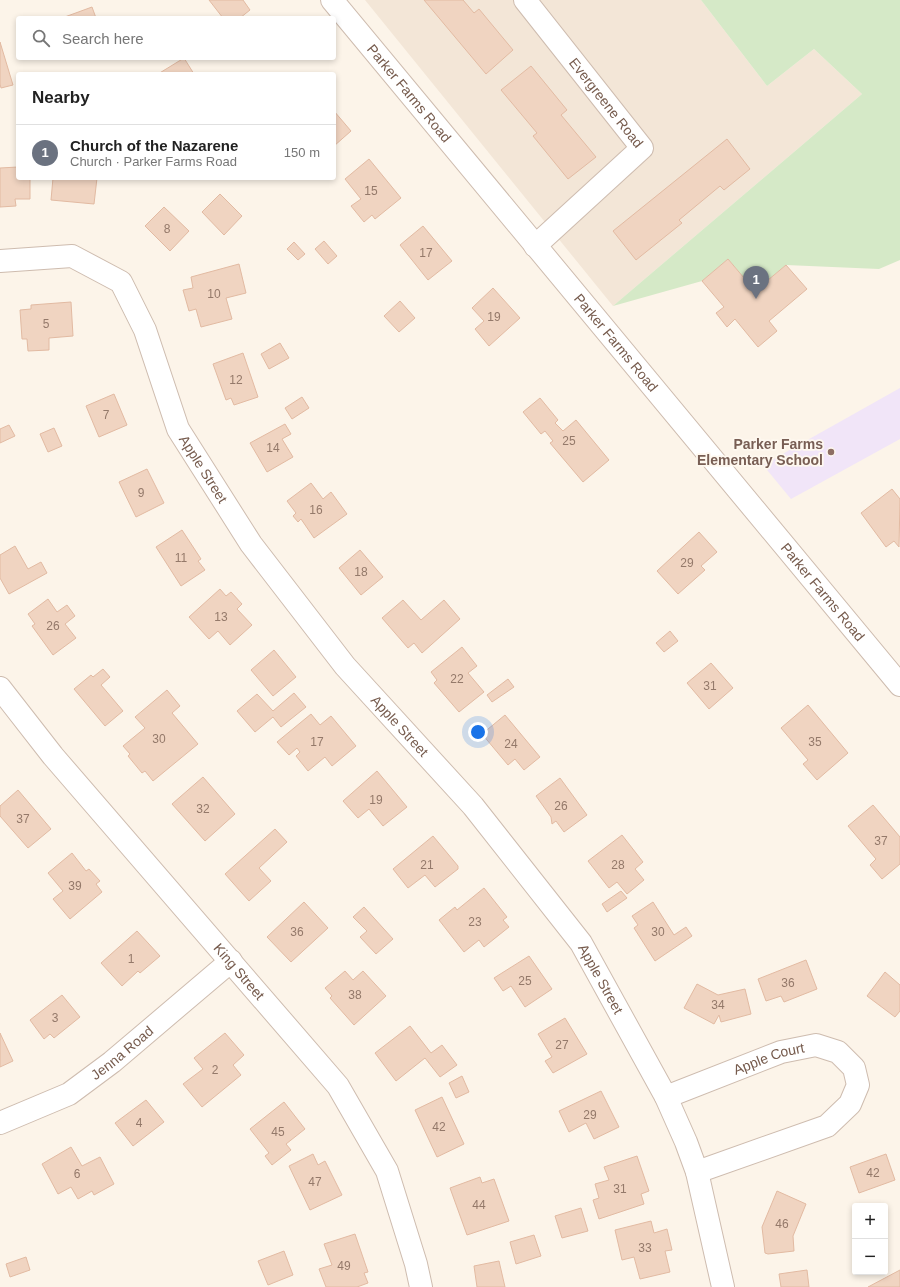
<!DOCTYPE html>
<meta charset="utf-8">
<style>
body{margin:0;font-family:Helvetica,sans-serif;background:#f6f6f6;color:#222}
.controls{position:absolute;right:12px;bottom:12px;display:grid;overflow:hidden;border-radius:4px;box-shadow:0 2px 6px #0003}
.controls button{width:36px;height:36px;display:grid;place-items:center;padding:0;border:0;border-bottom:1px solid #e0e0e0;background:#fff;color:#222;font:20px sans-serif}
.you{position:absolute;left:478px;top:732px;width:14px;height:14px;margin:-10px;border:3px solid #fff;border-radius:50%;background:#1a73e8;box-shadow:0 0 0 6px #1a73e833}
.badge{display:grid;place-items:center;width:26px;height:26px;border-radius:50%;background:#e07153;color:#fff;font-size:13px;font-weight:700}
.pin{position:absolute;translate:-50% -33px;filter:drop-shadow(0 1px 2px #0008)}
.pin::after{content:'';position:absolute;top:21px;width:14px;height:12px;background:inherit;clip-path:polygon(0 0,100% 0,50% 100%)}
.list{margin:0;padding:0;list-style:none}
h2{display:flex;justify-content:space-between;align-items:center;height:52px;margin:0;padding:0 16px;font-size:17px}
h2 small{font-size:13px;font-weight:400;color:#767676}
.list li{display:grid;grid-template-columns:26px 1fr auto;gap:12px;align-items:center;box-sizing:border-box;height:56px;padding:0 16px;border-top:1px solid #e0e0e0}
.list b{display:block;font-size:15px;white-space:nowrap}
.list p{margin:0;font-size:13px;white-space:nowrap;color:#767676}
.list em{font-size:13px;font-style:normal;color:#767676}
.icon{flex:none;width:22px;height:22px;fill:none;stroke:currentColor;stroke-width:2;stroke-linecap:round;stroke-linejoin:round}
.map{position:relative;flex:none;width:900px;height:1287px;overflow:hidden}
.search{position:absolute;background:#fff;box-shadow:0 2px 6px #0003;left:16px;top:16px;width:320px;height:44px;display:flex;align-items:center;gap:10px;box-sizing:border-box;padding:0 14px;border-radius:4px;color:#767676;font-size:15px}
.panel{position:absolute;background:#fff;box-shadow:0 2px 6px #0003;left:16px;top:72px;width:320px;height:108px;border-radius:4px}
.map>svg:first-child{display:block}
.residential{fill:#f3e6d7}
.education{fill:#f1e5f8}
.green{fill:#d5e9c7}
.building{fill:#f0d4c1;stroke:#e2baa2}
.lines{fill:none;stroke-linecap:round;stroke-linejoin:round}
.minor-casing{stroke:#cebcaf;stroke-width:24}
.tertiary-casing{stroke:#cebcaf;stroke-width:24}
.minor{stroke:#fff;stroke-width:22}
.tertiary{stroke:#fff;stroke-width:22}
.education-dot{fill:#8d6e63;stroke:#fef8ef;stroke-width:1.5}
.labels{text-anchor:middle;stroke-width:3.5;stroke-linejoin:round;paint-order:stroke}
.number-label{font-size:12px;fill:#94796a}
.street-label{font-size:14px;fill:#765b4d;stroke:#fef8ef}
.education-label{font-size:14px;font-weight:bold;fill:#785e54;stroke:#fef8ef;text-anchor:end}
</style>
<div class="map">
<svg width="900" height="1287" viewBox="0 0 900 1287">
<rect width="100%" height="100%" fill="#fcf4e9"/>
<!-- residential -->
<polygon class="residential" points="365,0 701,0 767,86 814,49 862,94 613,306"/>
<!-- education -->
<polygon class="education" points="900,388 900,439 791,499 763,465"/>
<!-- green -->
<polygon class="green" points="701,0 900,0 900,260 879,269 786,265 755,291 728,259 702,281 613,306 862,94 814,49 767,86"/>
<!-- building -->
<g class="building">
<polygon points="209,0 243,0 250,10 240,18 223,18"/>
<polygon points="424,0 463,0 474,13 479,9 513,50 486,74"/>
<polygon points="92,7 96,18 62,18"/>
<polygon points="0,42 13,85 1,88 0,84"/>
<polygon points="184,58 194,74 158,74"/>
<polygon points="531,66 567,110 561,115 596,157 568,179 533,136 537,133 501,90"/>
<polygon points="334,111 351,131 334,146"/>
<polygon points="727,139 750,169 724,190 720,186 679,220 682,223 636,260 613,231"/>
<polygon points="369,159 401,198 375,219 372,215 364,222 351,206 361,199 345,179"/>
<polygon points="18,167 18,178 30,178 30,199 15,199 16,206 0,207 0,168"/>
<polygon points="53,178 97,178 94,204 51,200"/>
<polygon points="220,194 242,216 224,235 202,212"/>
<polygon points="164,207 189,231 170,251 145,226"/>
<polygon points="423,226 452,261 428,280 400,245"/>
<polygon points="324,241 337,256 328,264 315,249"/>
<polygon points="294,242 305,254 298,260 287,249"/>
<polygon points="728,259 755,291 786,265 807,289 769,321 777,331 758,347 735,319 727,327 716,313 724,307 702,281"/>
<polygon points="239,264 246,293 226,298 232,319 201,327 196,309 189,311 183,290 193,288 191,277"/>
<polygon points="493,288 520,318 489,346 475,329 484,321 472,308"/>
<polygon points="400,301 415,318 399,332 384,316"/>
<polygon points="71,302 73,336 49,338 49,350 28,351 27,339 22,339 20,310 31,309 31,305"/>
<polygon points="280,343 289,358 269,369 261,354"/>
<polygon points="243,353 258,397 234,405 231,398 226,400 213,364"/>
<polygon points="114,394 127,425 99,437 86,406"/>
<polygon points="302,397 309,408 292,419 285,408"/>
<polygon points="540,398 558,420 555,423 563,431 576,420 609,460 583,482 550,443 553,441 545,431 541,434 523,412"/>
<polygon points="285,424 291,434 282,439 293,457 267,472 250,443"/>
<polygon points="9,425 15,436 0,443 0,429"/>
<polygon points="54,428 62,446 48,452 40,434"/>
<polygon points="147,469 164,503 136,517 119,482"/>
<polygon points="311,483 323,499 331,492 347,514 314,538 301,519 298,522 293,516 296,513 287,501"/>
<polygon points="892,489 900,499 899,547 894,541 886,547 861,513"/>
<polygon points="182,530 201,559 198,561 205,570 181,586 156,547"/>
<polygon points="699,532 717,552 701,566 705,570 678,594 657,571"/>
<polygon points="15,546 28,569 41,562 47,573 9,594 0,578 0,555"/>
<polygon points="360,550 383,577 361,595 339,568"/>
<polygon points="220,589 226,596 231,592 242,604 237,609 252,625 230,645 218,631 209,639 189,617"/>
<polygon points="48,599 57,612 67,605 75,616 65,624 76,638 53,655 32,626 35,624 28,614"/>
<polygon points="403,600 421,620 444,600 460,619 422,653 414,643 408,648 382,618"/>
<polygon points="670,631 678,641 664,652 656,643"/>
<polygon points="462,647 477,666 468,673 484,692 459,712 434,683 437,680 431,672"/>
<polygon points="274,650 296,677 273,696 251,670"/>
<polygon points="711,663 733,688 709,709 687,683"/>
<polygon points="103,669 110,677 101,685 123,711 105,726 74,689 91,675 93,677"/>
<polygon points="508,679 514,687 492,702 487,695"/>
<polygon points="167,690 180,706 172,713 198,744 153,781 145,771 142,773 128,756 130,754 123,746 145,728 135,717"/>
<polygon points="294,693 306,707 281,727 273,717 255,732 237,711 257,694 273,711"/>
<polygon points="808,705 848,753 817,780 803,764 808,760 781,728"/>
<polygon points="311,714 320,725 331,716 356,746 332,766 325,757 308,771 296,756 300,752 297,748 289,755 277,742"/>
<polygon points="505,715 540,757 524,770 515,759 508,765 482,734"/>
<polygon points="377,771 407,807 383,826 369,809 358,818 343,801"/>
<polygon points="203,777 235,814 205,841 172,804"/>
<polygon points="560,778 587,815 564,832 556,821 552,824 551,817 536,796"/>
<polygon points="18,790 51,829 28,848 0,816 0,806"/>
<polygon points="873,805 900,837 900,864 882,879 870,865 876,859 848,826"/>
<polygon points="275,829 287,842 259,868 271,881 249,901 225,874"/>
<polygon points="622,835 643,862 635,869 644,880 627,894 617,882 609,888 588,861"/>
<polygon points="433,836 458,866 458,869 435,887 425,875 408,888 393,869"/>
<polygon points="72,853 86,871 89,869 100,881 96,884 102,892 70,919 53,899 63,891 48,873"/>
<polygon points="484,888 507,917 503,920 509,927 484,947 479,940 464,952 439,920 455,907 457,910"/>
<polygon points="621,891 627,898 607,912 602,904"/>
<polygon points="304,902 328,928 291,962 267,937"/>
<polygon points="653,902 674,935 686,927 692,936 655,961 634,928 638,925 632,916"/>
<polygon points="364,907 393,939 376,954 360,937 367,931 353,917"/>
<polygon points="137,931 160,956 140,973 138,971 122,986 101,963"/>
<polygon points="529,956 552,989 525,1007 511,986 503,991 494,978"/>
<polygon points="806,960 817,989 784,1002 781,996 766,1001 758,979"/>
<polygon points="345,971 353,980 363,971 386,996 354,1025 330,998 332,996 325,988"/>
<polygon points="885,972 900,985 900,1011 895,1017 867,996"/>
<polygon points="697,984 718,995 745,989 751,1014 721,1022 719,1015 714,1024 684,1008"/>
<polygon points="62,995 80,1017 54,1038 50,1034 44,1039 30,1020"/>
<polygon points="565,1018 587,1054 553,1073 545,1061 552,1057 538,1034"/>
<polygon points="410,1026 431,1053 442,1045 457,1065 440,1077 425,1058 396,1081 375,1053"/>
<polygon points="0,1033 13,1061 0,1067"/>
<polygon points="225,1033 244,1055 233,1065 241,1075 202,1107 183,1084 203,1069 194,1058"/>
<polygon points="462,1076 469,1092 456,1098 449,1083"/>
<polygon points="601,1091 619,1127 594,1139 586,1123 569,1132 559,1111"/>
<polygon points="442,1097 464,1144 437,1157 415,1110"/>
<polygon points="146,1100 164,1122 133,1146 115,1123"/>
<polygon points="284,1102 305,1129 286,1144 291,1150 272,1165 265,1156 269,1153 250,1129"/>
<polygon points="71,1147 82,1166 100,1157 114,1184 94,1195 92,1191 78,1199 71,1187 58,1194 42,1164"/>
<polygon points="313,1154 318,1165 325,1161 342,1195 310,1210 289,1166"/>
<polygon points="886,1154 895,1180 859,1193 850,1167"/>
<polygon points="637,1156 649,1191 641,1194 644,1204 599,1219 593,1200 599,1198 595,1184 609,1180 604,1167"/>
<polygon points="480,1177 482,1183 494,1179 509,1221 467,1235 450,1188"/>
<polygon points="777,1191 806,1204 793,1236 794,1251 768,1254 765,1253 762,1227"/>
<polygon points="581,1208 588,1231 562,1238 555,1216"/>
<polygon points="651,1221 654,1233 667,1229 672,1250 665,1251 670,1272 640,1279 634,1257 622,1260 615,1230"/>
<polygon points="355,1234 368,1272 364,1273 368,1283 357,1287 326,1287 319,1269 332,1265 324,1244"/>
<polygon points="534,1235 541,1256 516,1264 510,1242"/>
<polygon points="284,1251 293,1275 268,1285 258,1261"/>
<polygon points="26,1257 30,1270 10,1277 6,1264"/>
<polygon points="499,1261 505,1287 477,1287 474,1266"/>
<polygon points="807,1270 809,1287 781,1287 779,1274"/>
<polygon points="900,1270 900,1287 868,1287"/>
</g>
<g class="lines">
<!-- minor casing -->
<g class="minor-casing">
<g id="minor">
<path id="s1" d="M 525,0 L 642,148 L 535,246"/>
<path id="s2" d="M 0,261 L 72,256 L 121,282 L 145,330 L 178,429 L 251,544 L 345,666 L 473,806 L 581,943 L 666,1097 L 686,1142 L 697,1172 L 723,1287"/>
<path id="s3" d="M 0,688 L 53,756 L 338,1086 L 387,1171 L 416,1264 L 421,1287"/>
<path id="s4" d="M 666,1097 L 781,1052 L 816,1045 L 838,1052 L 854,1068 L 858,1085 L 850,1104 L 827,1126 L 697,1172"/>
<path id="s5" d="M 0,1123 L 69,1094 L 112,1062 L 231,961"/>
</g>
</g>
<!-- tertiary casing -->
<g class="tertiary-casing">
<g id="tertiary">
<path id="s6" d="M 332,0 L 900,685"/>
</g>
</g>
<!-- minor -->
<use href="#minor" class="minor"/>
<!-- tertiary -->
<use href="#tertiary" class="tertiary"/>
</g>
<!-- markers -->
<circle class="education-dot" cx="831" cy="452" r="4"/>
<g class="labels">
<!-- number labels -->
<g class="number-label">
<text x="371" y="195">15</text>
<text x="167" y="233">8</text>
<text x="426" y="257">17</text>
<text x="214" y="298">10</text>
<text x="494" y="321">19</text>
<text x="46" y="328">5</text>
<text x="236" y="384">12</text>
<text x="106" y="419">7</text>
<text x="569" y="445">25</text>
<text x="273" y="452">14</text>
<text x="141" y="497">9</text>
<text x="316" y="514">16</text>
<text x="181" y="562">11</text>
<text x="687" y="567">29</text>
<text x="361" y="576">18</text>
<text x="221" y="621">13</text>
<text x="53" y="630">26</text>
<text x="457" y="683">22</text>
<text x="710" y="690">31</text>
<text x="159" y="743">30</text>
<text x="317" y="746">17</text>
<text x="815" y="746">35</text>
<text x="511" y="748">24</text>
<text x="376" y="804">19</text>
<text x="561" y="810">26</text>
<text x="203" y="813">32</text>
<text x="23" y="823">37</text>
<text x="881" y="845">37</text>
<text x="427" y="869">21</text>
<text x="618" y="869">28</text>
<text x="75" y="890">39</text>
<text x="475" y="926">23</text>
<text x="297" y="936">36</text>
<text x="658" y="936">30</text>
<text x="131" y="963">1</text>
<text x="525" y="985">25</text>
<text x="788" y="987">36</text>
<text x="355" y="999">38</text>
<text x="718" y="1009">34</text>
<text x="55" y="1022">3</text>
<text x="562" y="1049">27</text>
<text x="215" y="1074">2</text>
<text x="590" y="1119">29</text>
<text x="139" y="1127">4</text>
<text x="439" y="1131">42</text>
<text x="278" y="1136">45</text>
<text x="873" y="1177">42</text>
<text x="77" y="1178">6</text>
<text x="315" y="1186">47</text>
<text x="620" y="1193">31</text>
<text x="479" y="1209">44</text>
<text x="782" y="1228">46</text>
<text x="645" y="1252">33</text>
<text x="344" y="1270">49</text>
</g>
<!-- street labels -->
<g class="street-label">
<text dy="5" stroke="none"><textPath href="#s6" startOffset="121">Parker Farms Road</textPath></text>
<text dy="5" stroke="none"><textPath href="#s1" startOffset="131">Evergreene Road</textPath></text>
<text dy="5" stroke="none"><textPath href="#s6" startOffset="445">Parker Farms Road</textPath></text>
<text dy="5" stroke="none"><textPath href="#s2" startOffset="333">Apple Street</textPath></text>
<text dy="5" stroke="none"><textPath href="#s6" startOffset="769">Parker Farms Road</textPath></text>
<text dy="5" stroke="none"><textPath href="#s2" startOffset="657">Apple Street</textPath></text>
<text dy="5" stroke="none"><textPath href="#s3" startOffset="371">King Street</textPath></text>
<text dy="5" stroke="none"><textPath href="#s2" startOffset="981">Apple Street</textPath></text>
<text dy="5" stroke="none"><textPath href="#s5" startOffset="142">Jenna Road</textPath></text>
<text dy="5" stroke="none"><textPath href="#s4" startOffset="110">Apple Court</textPath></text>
</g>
<!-- education labels -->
<g class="education-label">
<text x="823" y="449">Parker Farms<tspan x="823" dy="16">Elementary School</tspan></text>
</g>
</g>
</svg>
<div class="controls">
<button>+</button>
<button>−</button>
</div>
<div class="you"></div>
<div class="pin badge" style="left:756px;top:299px;background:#6b7280">1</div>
<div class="search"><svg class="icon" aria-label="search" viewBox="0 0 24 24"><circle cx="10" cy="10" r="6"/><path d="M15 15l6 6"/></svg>Search here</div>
<section class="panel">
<h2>Nearby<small></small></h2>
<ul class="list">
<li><span class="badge" style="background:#6b7280">1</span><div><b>Church of the Nazarene</b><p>Church · Parker Farms Road</p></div><em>150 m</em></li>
</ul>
</section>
</div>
